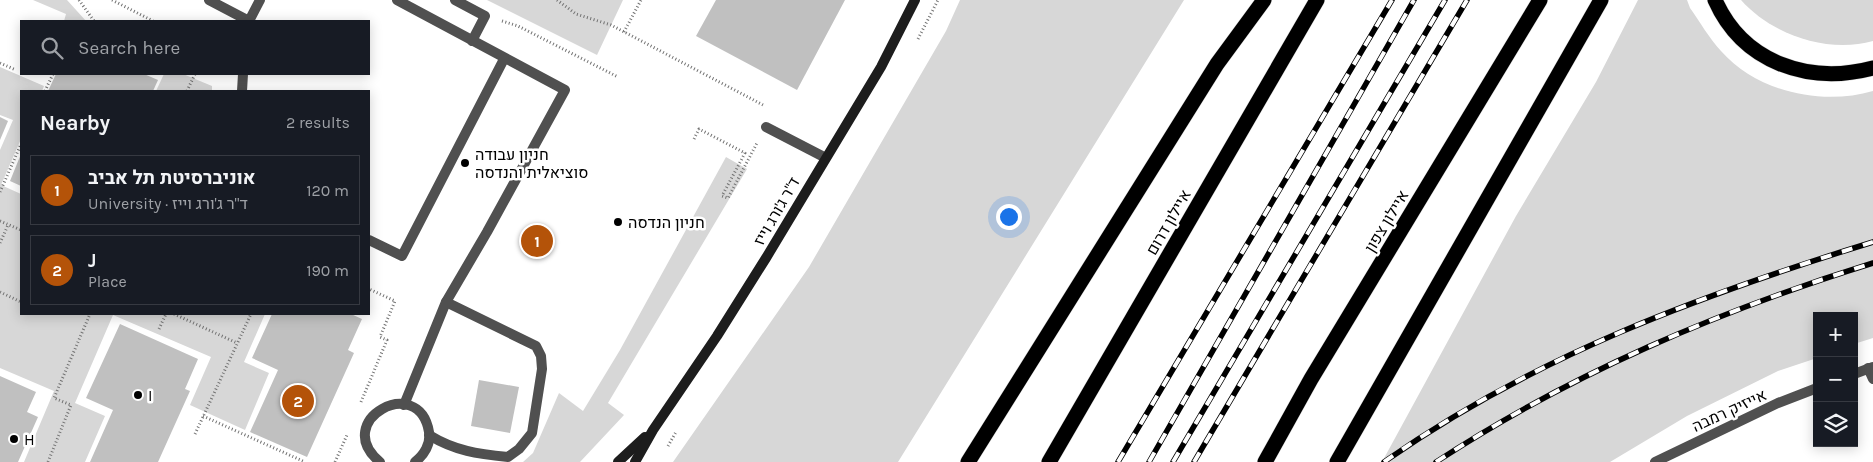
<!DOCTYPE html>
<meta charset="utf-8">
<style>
body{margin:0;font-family:Karla,Heebo,sans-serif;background:#20242c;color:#f1f3f6}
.controls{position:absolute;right:15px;bottom:15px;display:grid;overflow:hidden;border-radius:0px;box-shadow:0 2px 12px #0003}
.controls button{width:45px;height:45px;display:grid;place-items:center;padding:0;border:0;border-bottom:1px solid #363941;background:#171b24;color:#f1f3f6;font:25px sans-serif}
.you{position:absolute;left:1008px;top:216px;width:18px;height:18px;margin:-12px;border:4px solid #fff;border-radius:50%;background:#1a73e8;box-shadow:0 0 0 8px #1a73e833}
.badge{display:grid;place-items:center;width:32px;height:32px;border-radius:50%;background:#b45309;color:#fff;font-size:16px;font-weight:700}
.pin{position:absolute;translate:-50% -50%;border:2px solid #fff;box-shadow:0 1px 5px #0006}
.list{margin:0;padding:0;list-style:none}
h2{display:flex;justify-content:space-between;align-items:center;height:65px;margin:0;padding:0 20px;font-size:21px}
h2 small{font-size:16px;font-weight:400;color:#9ea1a6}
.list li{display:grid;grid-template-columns:32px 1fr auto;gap:15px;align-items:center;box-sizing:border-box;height:70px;margin:0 10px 10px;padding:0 10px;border:1px solid #363941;border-radius:0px}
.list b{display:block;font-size:19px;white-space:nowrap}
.list p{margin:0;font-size:16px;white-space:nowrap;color:#9ea1a6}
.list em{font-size:16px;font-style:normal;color:#9ea1a6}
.icon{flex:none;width:28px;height:28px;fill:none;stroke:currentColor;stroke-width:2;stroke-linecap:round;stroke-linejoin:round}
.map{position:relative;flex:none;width:1873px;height:462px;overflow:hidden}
.search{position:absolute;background:#171b24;box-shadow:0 2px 12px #0003;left:20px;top:20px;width:350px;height:55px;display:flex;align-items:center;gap:12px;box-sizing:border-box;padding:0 18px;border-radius:0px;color:#9ea1a6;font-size:19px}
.panel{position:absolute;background:#171b24;box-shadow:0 2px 12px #0003;left:20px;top:90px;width:350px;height:225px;border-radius:0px}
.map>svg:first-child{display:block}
.green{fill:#d7d7d7}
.building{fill:#c0c0c0}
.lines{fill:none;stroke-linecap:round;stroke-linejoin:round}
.highway-casing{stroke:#dbdbdb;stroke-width:16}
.path{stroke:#727272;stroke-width:3;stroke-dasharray:1 2.5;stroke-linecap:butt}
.lane{stroke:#505050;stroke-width:10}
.street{stroke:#505050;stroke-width:10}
.secondary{stroke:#1d1d1d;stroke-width:10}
.highway{stroke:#000;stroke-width:15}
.rail-casing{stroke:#000;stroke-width:5.5}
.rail{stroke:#fff;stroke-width:4;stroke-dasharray:11;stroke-linecap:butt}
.poi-dot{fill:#000;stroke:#fff;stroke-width:2}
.labels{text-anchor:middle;stroke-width:5;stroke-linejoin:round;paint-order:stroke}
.poi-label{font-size:16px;fill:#000;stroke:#fff;text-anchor:start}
.street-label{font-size:16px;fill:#000;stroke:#fff}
</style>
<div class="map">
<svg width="1873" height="462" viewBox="0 0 1873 462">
<rect width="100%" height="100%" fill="#fff"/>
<!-- green -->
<g class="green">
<polygon points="33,0 67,0 86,21 64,21 66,14"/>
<polygon points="487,0 623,0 597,55"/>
<polygon points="960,0 1184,0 898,462 673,462 809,267 946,31"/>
<path d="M 1638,0 L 1687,0 L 1690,8 C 1700,22 1709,38 1721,51 C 1757,92 1822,106 1873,91 L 1873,338 L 1854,344 L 1854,316 L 1817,316 L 1817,358 L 1778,371 L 1687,416 L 1610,462 L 1382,462 L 1516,216 L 1596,82 Z"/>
<path d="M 1741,0 L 1873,0 L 1873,41 C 1828,54 1772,35 1741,0 Z"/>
<polygon points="0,67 44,86 42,91 21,91 21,139 1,185 21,194 21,314 265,314 244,362 269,373 245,430 190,405 211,357 113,315 75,403 105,416 85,462 24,462 54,391 0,368 0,150 13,120 0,115"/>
<polygon points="164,74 183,74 212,86 212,91 156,91"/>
<polygon points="726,157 747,169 608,403 624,415 580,462 523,462 533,453 559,393 583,411 620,350"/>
</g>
<!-- building -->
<g class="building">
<polygon points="716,0 845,0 797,90 696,36"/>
<polygon points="56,74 144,74 158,80 153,91 48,91"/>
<polygon points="0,117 8,121 0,140"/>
<polygon points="21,154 21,186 10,181"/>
<polygon points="272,314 351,314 362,319 348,350 354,353 307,457 250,432 278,370 252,358"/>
<polygon points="120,324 198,359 185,389 190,391 158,462 90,462 113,410 86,398"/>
<polygon points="0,376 36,392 27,412 38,417 18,462 0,462"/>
<polygon points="479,380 519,387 510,433 471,426"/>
</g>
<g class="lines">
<!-- highway casing -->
<g class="highway-casing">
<g id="highway">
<path d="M 1715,0 C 1743,63 1809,85 1873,68"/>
<polyline points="968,462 1217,64 1264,0"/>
<polyline points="1049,462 1317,0"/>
<polyline points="1265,462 1311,379 1540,0"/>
<polyline points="1337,462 1601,0"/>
</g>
</g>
<!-- path -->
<g class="path">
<polyline points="79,0 94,21"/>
<polyline points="112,0 153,21"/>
<polyline points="557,0 576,14 611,25 765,106"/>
<polyline points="502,21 518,26 618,77"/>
<polyline points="624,32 641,0"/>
<polyline points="918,39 938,0"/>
<polyline points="0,63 16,70"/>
<polyline points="45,91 53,74"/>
<polyline points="187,91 195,74"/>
<polyline points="694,139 699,129 745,153 722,196 728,198 757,143"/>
<polyline points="0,192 21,144"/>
<polyline points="0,221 21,230"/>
<polyline points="0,243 8,225"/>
<polyline points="0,292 21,302"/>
<polyline points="174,314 237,343"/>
<polyline points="159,329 166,314"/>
<polyline points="361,402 387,340 380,337 395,301 369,289"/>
<polyline points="203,416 305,462"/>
<polyline points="195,434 251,314"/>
<polyline points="668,446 676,432"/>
<polyline points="48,462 71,405 54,398 90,314"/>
<polyline points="335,462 347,435"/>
</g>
<!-- lane -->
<g class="lane">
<polyline points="209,0 249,21"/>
<path d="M 397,0 L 565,90 L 487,232 L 446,302 L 536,346 L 541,356 L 542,369 L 532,433 L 519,449 L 508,457 C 478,454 455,451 429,435"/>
<polyline points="455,0 485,16 472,41"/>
<polyline points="249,21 260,0"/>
<polyline points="242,91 243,74"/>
<polyline points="766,127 824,157"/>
<polyline points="369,240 402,256 504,59"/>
<polyline points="1868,368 1873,379"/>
<polyline points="404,405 446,302"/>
<path d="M 380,462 C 330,421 419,372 429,432 C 431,444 424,455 415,462"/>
</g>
<!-- street -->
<g class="street">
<polyline points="1854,374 1873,367"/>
<polyline points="1655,462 1778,403 1817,388"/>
</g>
<!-- secondary -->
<g class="secondary">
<polyline points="618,462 645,437"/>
<polyline points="635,462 653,430 717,336 766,258 881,67 915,0"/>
</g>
<!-- highway -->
<use href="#highway" class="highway"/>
<!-- rail casing -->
<g class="rail-casing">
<g id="rail">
<polyline points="1118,462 1392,0"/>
<polyline points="1149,462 1414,0"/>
<polyline points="1173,462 1445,0"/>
<polyline points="1194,462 1467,0"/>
<path d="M 1384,462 C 1535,356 1698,296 1873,242"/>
<path d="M 1436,462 C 1572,373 1719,311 1873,263"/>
</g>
</g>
<!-- rail -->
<use href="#rail" class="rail"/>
</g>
<!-- markers -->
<g class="poi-dot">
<circle cx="465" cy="163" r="5"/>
<circle cx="618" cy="222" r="5"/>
<circle cx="138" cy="395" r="5"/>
<circle cx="14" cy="439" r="5"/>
</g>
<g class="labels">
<!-- poi labels -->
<g class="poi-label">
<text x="475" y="160">חניון עבודה<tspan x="475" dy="18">סוציאלית והנדסה</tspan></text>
<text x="628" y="228">חניון הנדסה</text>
<text x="148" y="401">I</text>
<text x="24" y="445">H</text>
</g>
<!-- street labels -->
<g class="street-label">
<text transform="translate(776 211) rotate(-60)" y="6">ד"ר ג'ורג וייז</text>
<text transform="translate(1386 221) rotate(-59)" y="6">איילון צפון</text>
<text transform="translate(1168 222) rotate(-60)" y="6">איילון דרום</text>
<text transform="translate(1729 410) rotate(-25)" y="6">אייזיק רמבה</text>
</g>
</g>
</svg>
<div class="controls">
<button>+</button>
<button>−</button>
<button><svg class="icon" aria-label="layers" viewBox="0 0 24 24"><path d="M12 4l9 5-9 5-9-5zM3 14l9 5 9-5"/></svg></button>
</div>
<div class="you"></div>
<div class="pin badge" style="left:537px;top:241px">1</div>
<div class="pin badge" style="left:298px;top:401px">2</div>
<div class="search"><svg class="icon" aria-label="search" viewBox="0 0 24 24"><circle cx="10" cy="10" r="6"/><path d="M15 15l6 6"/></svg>Search here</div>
<section class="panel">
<h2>Nearby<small>2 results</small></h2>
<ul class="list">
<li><span class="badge">1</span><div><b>אוניברסיטת תל אביב</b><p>University · ד&quot;ר ג'ורג וייז</p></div><em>120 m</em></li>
<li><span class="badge">2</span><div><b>J</b><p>Place</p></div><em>190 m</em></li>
</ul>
</section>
</div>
